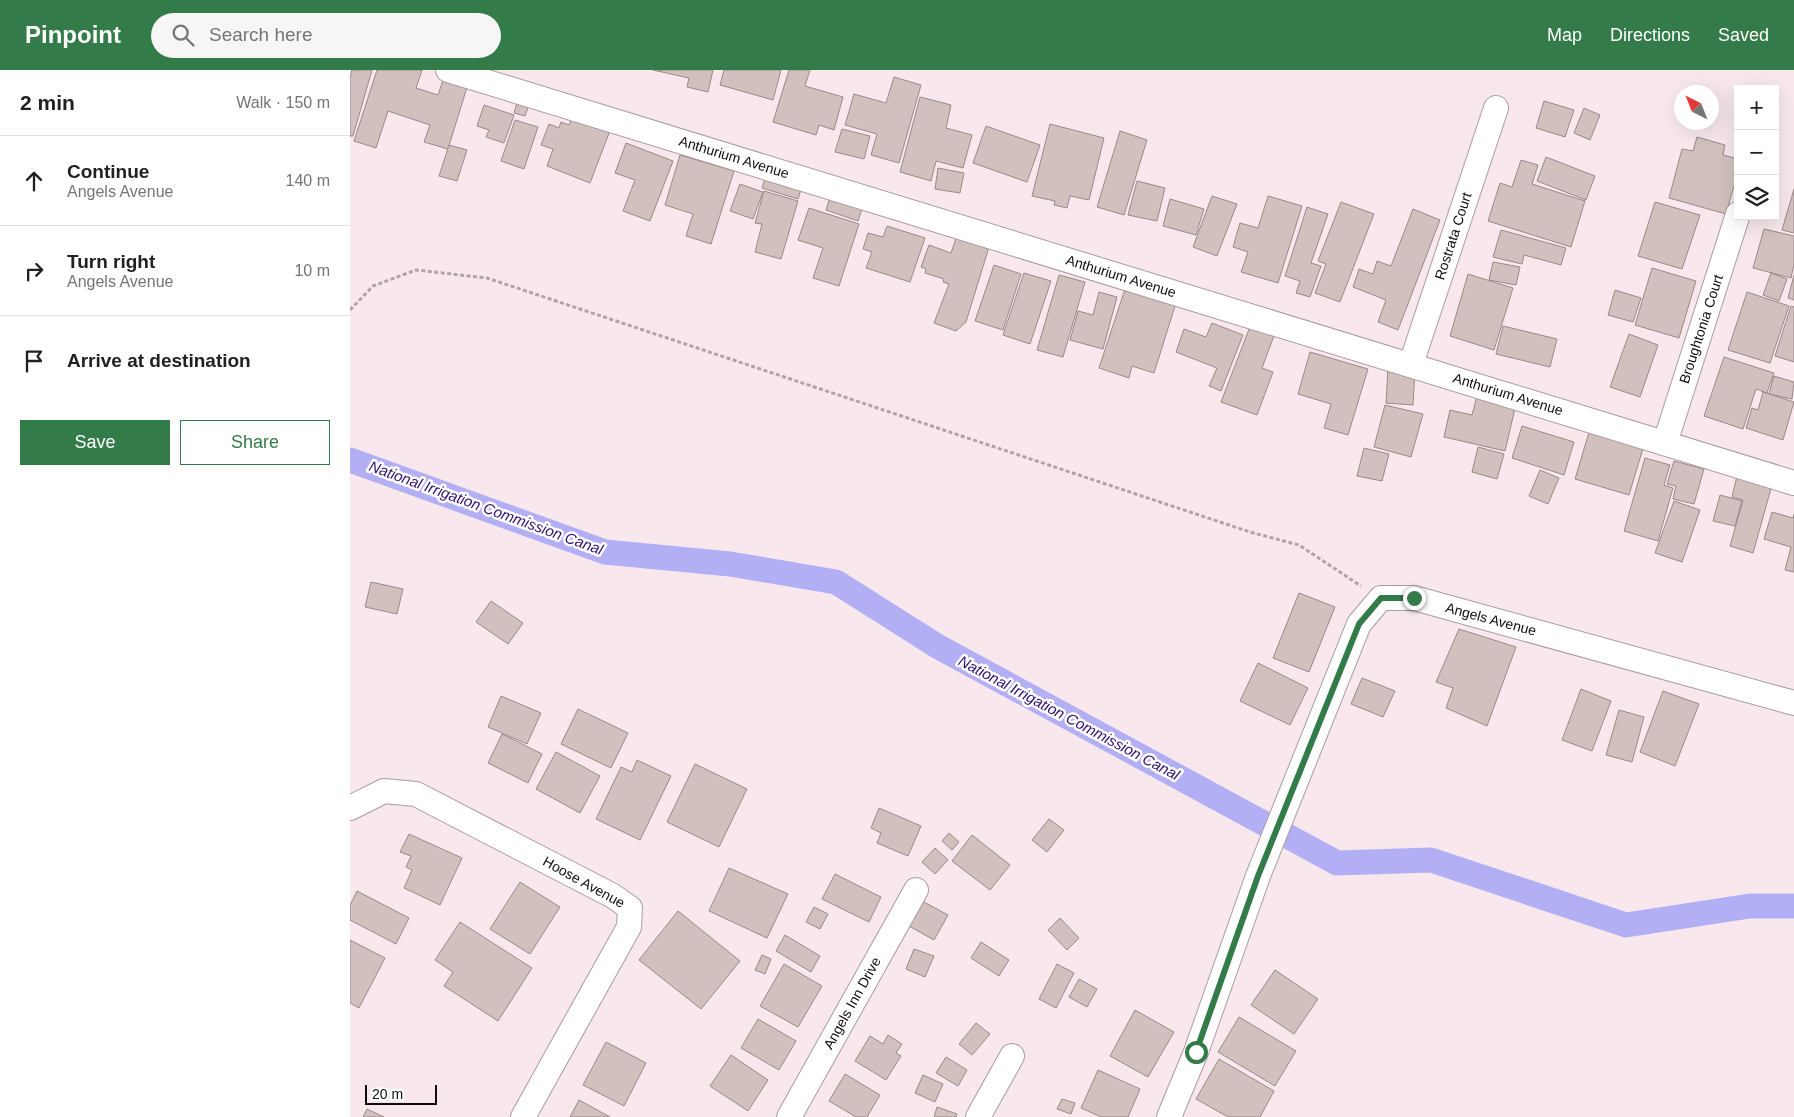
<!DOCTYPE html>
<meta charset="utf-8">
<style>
body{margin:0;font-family:Arial,sans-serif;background:#f6f6f6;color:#202124}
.controls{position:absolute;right:15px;top:15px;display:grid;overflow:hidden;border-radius:0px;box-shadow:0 5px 20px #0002}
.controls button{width:45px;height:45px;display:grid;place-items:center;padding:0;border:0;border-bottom:1px solid #e0e0e0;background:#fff;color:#202124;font:25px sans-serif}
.compass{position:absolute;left:1324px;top:15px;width:45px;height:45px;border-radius:50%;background:#fff;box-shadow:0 5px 20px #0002;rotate:317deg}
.scale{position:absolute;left:15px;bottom:12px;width:72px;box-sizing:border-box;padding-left:5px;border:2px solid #110c0f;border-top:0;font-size:14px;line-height:18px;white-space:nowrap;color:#110c0f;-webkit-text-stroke:4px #fff;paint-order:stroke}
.stop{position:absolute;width:15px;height:15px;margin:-11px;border:4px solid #337b48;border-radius:50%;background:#fff}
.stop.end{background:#337b48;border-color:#fff;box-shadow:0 1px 5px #0008}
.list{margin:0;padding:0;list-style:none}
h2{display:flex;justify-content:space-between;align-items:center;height:65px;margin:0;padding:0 20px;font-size:21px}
h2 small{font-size:16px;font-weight:400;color:#757577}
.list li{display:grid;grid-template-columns:32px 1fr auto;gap:15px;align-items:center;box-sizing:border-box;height:90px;padding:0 20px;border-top:1px solid #e0e0e0}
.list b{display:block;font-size:19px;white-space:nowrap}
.list p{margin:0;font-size:16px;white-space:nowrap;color:#757577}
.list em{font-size:16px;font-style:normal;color:#757577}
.actions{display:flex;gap:10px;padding:15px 20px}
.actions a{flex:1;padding:11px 0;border:1px solid #337b48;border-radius:0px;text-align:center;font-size:18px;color:#337b48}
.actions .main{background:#337b48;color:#fff}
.icon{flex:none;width:28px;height:28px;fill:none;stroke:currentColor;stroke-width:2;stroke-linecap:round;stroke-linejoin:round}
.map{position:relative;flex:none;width:1444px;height:1047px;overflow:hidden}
header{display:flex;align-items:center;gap:30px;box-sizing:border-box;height:70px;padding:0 25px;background:#337b48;color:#fff}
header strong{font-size:24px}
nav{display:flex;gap:28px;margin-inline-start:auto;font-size:18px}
.search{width:350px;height:45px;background:#f6f6f6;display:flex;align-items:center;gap:12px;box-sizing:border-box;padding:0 18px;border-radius:28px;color:#757577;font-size:19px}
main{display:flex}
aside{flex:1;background:#fff}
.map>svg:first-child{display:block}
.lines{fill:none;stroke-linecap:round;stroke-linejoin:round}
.canal{stroke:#b3aff4;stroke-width:25}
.building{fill:#d1c0be;stroke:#998988}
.minor-casing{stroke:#aa9ba1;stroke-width:26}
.path{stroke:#afa3a8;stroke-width:3;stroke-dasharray:4 2.5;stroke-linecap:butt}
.minor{stroke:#fff;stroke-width:24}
.route{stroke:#337b48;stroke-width:6}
.labels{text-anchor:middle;stroke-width:5;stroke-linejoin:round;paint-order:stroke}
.street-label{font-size:14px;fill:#110c0f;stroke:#fff}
.water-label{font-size:15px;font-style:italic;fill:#2e0f72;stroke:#fff}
</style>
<header>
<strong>Pinpoint</strong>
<div class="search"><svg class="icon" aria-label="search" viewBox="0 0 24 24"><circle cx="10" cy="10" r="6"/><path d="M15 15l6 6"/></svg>Search here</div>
<nav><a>Map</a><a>Directions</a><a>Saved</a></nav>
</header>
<main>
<aside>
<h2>2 min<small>Walk · 150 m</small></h2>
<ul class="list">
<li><svg class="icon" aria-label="ahead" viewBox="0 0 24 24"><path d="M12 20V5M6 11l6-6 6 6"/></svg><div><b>Continue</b><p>Angels Avenue</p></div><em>140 m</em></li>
<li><svg class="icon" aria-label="right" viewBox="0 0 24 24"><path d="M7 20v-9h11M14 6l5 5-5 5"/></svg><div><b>Turn right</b><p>Angels Avenue</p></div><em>10 m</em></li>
<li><svg class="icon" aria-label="arrive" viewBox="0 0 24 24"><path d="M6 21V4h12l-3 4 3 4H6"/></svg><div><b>Arrive at destination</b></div></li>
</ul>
<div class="actions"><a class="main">Save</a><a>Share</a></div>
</aside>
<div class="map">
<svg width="1444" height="1047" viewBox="0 0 1444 1047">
<rect width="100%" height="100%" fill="#f8e8ee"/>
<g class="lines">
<!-- canal -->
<polyline class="canal" points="0,390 255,482 380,494 486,512 587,576 987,793 1081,790 1276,855 1400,836 1444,836"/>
</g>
<!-- building -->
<g class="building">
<polygon points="2,0 22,0 3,66 0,66 0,8"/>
<polygon points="27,0 72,0 66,18 88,25 94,7 118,14 98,79 74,72 80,55 38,41 26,78 4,71"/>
<polygon points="303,0 363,0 358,22 337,17 339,8"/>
<polygon points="374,0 431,0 423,30 370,15"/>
<polygon points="439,0 460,0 455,16 493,27 484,60 469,55 466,65 423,52"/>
<polygon points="544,7 571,15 549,93 521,85 527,64 495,55 504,24 536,33"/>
<polygon points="570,27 601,35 596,58 622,65 613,98 586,91 581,111 550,102"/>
<polygon points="168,29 180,32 175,46 164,43"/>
<polygon points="1194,31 1224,40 1215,67 1186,58"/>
<polygon points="134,35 164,45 154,73 136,67 139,60 127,56"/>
<polygon points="1234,38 1250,45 1240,70 1224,63"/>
<polygon points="223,44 261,58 240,113 197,96 203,79 191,75 199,54 209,58 211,52 219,55"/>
<polygon points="165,50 188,57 174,99 151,91"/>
<polygon points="700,54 754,68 739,130 720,126 717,138 704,135 705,131 682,126"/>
<polygon points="636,56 690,75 677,112 623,93"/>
<polygon points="492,59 520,66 514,89 485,82"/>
<polygon points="770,61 797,70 774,145 747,137"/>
<polygon points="1347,67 1375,75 1373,85 1388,89 1388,102 1376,144 1319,128 1332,79 1343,81"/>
<polygon points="276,73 323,91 300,151 273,141 285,110 265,103"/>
<polygon points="99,75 117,80 107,111 89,106"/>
<polygon points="330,85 384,101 361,174 336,166 343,144 315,135"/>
<polygon points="1196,87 1245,106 1236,130 1187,111"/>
<polygon points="1171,90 1188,95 1182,114 1235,131 1221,177 1138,151 1150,113 1162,117"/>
<polygon points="588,98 614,103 610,123 585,119"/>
<polygon points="417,102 453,113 448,129 412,118"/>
<polygon points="787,111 815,118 807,151 778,145"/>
<polygon points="390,114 413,122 403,149 380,141"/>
<polygon points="1444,119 1444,163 1432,160"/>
<polygon points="414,121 448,131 431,189 405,182 412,154 405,153"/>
<polygon points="862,126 887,134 867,186 843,177"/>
<polygon points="918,126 952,136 928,213 891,202 898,182 883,177 890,153 908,158"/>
<polygon points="480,127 513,136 508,151 476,140"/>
<polygon points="820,129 854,139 846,165 813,156"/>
<polygon points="991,132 1024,144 990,232 965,223 976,194 968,191"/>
<polygon points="1305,132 1350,145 1332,199 1288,186"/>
<polygon points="957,137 978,144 961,193 971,196 960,227 946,223 950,211 935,206"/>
<polygon points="459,138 509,154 489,216 463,208 473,178 448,170"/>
<polygon points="1063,139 1090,150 1048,260 1028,252 1036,230 1003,217 1009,199 1023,204 1027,191 1041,196"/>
<polygon points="537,156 575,168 560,212 516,198 522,182 513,179 518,163 533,167"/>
<polygon points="1414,159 1444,166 1444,195 1441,208 1403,198"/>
<polygon points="1151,160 1216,178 1211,195 1174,185 1172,194 1143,187"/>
<polygon points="606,168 639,177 616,252 606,261 584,253 599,214 593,212 594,209 575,203 576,199 571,197 579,175 601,183"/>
<polygon points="1143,192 1170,197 1166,215 1139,210"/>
<polygon points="644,195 671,204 653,260 625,251"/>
<polygon points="1302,198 1346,211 1329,268 1285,255"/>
<polygon points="674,203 701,211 680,274 653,265"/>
<polygon points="1421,203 1437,209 1429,231 1413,225"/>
<polygon points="1118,204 1163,218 1144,280 1100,266"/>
<polygon points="709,205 735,212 713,287 687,280"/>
<polygon points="1444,205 1444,230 1438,228"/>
<polygon points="775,219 825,236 804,303 782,296 779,308 749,298"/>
<polygon points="1265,220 1291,228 1283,252 1258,245"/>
<polygon points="749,222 767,227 753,279 720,270 728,241 743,245"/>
<polygon points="1397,222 1439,236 1420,293 1378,280"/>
<polygon points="1441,236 1444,237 1444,292 1425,286"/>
<polygon points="862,253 893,265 871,321 859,316 867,298 826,282 834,259 856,267"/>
<polygon points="901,254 925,263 912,298 923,302 907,345 871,332"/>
<polygon points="1153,256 1207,269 1200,297 1146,284"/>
<polygon points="1279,264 1308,275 1290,327 1260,317"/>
<polygon points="960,282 1018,299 998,365 974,358 981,334 948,324"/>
<polygon points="1374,287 1424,303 1417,323 1406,319 1393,359 1354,346"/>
<polygon points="1038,297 1065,299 1063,335 1036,333"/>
<polygon points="1424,306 1444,312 1442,329 1419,324"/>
<polygon points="1413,322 1444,332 1433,370 1396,358 1402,338 1408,340"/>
<polygon points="1127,326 1166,334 1155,381 1094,367 1100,340 1122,345"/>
<polygon points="1035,335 1073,344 1061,387 1024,377"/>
<polygon points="1172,356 1224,372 1214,405 1162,388"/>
<polygon points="1240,359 1294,375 1279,425 1225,409"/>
<polygon points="1128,377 1154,384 1147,409 1122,402"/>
<polygon points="1014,378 1039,384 1032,411 1007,406"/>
<polygon points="1295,388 1320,395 1314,415 1323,418 1308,471 1274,461"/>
<polygon points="1324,391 1354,399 1344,434 1323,429 1326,416 1317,414"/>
<polygon points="1190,400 1209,408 1198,434 1179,426"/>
<polygon points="1387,406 1422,415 1403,483 1380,476 1393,430 1382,427"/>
<polygon points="1370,425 1392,431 1385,456 1363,451"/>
<polygon points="1324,431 1350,440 1332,492 1305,483"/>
<polygon points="1422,442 1443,448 1444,444 1444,502 1435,500 1441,477 1414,469"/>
<polygon points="21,512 53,519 47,544 15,537"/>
<polygon points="949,523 985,537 959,602 923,588"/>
<polygon points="141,531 173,553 158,574 126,552"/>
<polygon points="1109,559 1166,577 1137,656 1096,638 1103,618 1086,612"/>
<polygon points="908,593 958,618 940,655 890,631"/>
<polygon points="1012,608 1045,621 1033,647 1001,634"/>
<polygon points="1231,619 1261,631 1242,681 1212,670"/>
<polygon points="1313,621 1349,634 1325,696 1290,682"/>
<polygon points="151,626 191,643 177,674 138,657"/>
<polygon points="228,639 278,663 261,698 211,674"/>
<polygon points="1269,640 1294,647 1282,692 1256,685"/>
<polygon points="152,664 192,684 178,713 138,693"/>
<polygon points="206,682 250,706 230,743 186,719"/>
<polygon points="287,690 321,706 290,770 246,749 271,697 282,702"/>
<polygon points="345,694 397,719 369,777 317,752"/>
<polygon points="529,738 571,756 558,786 527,773 531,763 521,758"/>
<polygon points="699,749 714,760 697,782 682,770"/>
<polygon points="599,763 609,772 602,780 592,771"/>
<polygon points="59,764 112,788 90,835 54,818 62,800 56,797 61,786 50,782"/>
<polygon points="622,765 660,795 640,820 602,791"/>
<polygon points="585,778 598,790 585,804 572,792"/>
<polygon points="379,798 438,824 417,868 359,841"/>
<polygon points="485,804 531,827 519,852 472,829"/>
<polygon points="170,812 210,837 180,884 140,859"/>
<polygon points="7,821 59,848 46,874 0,850 0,835"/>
<polygon points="572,831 598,845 584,870 559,856"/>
<polygon points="464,837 478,844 470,859 456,852"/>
<polygon points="328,841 390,891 351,939 289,890"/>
<polygon points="710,848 729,868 717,880 698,860"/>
<polygon points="110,852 182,898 148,951 94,916 103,902 85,890"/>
<polygon points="435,865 470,886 461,902 426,881"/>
<polygon points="0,870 35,888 9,938 0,933"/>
<polygon points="631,872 659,890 649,906 621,888"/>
<polygon points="564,879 584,886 575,907 556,899"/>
<polygon points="412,885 421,889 415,904 405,900"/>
<polygon points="434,894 472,916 448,957 410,936"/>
<polygon points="707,894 724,903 706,938 689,929"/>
<polygon points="925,900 968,929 944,964 901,935"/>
<polygon points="729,909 747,919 737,937 719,927"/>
<polygon points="785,940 824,962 798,1007 760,986"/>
<polygon points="889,947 946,981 925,1016 868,982"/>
<polygon points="408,949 446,971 429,1000 391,978"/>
<polygon points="626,953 640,964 622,985 609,974"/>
<polygon points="538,965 552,974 546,983 551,986 536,1010 505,991 520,966 533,974"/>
<polygon points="256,972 296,993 274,1036 233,1015"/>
<polygon points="381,985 418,1010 398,1041 360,1016"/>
<polygon points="596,987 617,1000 608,1016 586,1003"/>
<polygon points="869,989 924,1021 910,1047 878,1047 846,1029"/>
<polygon points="748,1000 790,1019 778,1047 751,1047 731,1038"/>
<polygon points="495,1004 530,1025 517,1047 506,1047 479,1031"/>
<polygon points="573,1005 593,1014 585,1032 565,1023"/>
<polygon points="712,1029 725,1033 721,1044 707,1039"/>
<polygon points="229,1030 260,1047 220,1047"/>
<polygon points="587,1037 607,1044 606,1047 584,1047"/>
<polygon points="17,1039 34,1047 13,1047"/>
</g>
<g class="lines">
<!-- minor casing -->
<g class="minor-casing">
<g id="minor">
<polyline points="98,0 1444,413"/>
<polyline points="1061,294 1146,38"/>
<polyline points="1315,373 1388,144"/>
<polyline points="0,738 34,721 66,724 263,826 280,838 279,857 173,1047"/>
<polyline points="439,1047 566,820"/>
<polyline points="628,1047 662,986"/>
<polyline points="819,1047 846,982 908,806 1009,554 1031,528 1064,528 1444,633"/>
</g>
</g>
<!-- path -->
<polyline class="path" points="0,240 23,216 66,200 137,208 900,462 949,475 1011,516"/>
<!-- minor -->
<use href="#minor" class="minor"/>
</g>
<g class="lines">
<!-- route -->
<polyline class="route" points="846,982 908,806 1009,554 1031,528 1064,528"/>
</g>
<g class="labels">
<!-- street labels -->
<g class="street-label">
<text transform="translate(384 87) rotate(17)" y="5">Anthurium Avenue</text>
<text transform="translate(1103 166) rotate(-72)" y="5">Rostrata Court</text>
<text transform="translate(771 206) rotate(17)" y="5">Anthurium Avenue</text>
<text transform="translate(1351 259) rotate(-72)" y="5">Broughtonia Court</text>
<text transform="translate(1158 324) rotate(17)" y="5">Anthurium Avenue</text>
<text transform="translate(1141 549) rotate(15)" y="5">Angels Avenue</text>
<text transform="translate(234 812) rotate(29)" y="5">Hoose Avenue</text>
<text transform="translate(502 933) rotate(-61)" y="5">Angels Inn Drive</text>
</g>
<!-- water labels -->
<g class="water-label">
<text transform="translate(136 438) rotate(20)" y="5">National Irrigation Commission Canal</text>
<text transform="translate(719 648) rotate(28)" y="5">National Irrigation Commission Canal</text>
</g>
</g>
</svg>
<div class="controls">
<button>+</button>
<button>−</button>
<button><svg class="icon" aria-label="layers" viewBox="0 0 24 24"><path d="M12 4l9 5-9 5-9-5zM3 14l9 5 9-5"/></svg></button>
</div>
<svg class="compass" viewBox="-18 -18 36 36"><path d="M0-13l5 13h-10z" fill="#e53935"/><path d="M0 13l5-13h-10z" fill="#757577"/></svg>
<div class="scale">20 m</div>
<div class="stop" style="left:846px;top:982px"></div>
<div class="stop end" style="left:1064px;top:528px"></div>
</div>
</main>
